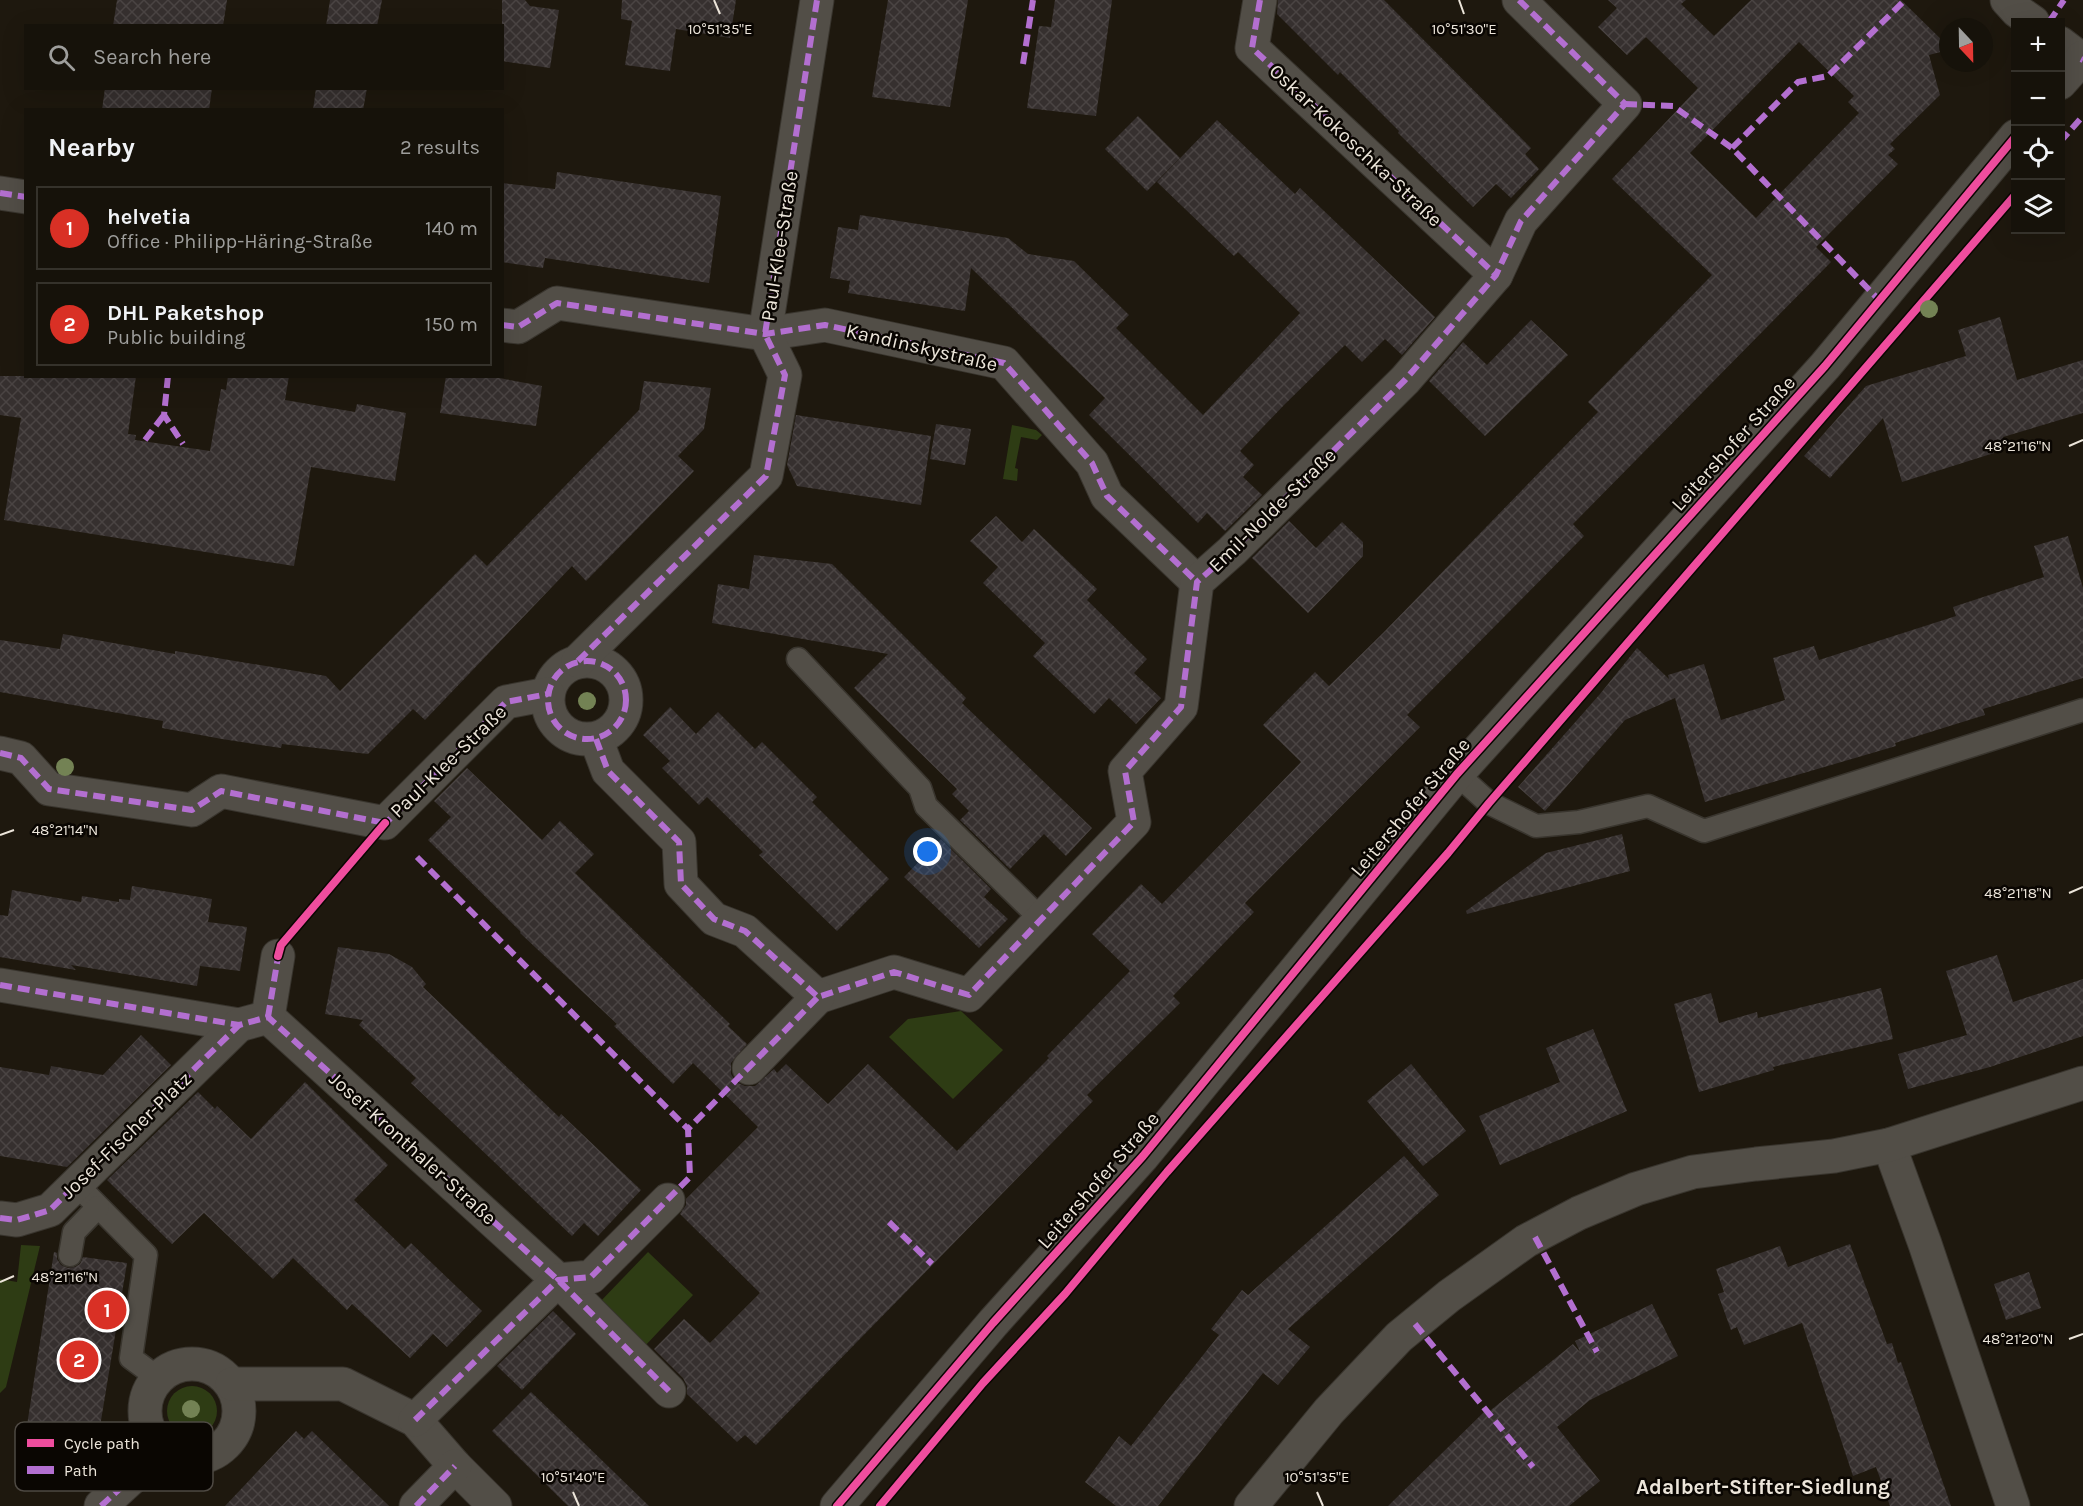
<!DOCTYPE html>
<meta charset="utf-8">
<style>
body{margin:0;font-family:Karla,sans-serif;background:#1f1b13;color:#f1f3f6}
.controls{position:absolute;right:18px;top:18px;display:grid;overflow:hidden;border-radius:0px;box-shadow:0 6px 24px #0002}
.controls button{width:54px;height:54px;display:grid;place-items:center;padding:0;border:0;border-bottom:2px solid #35322b;background:#16120a;color:#f1f3f6;font:30px sans-serif}
.compass{position:absolute;left:1939px;top:18px;width:54px;height:54px;border-radius:50%;background:#16120a;box-shadow:0 6px 24px #0002;rotate:158deg}
.you{position:absolute;left:928px;top:852px;width:21px;height:21px;margin:-15px;border:4px solid #fff;border-radius:50%;background:#1a73e8;box-shadow:0 0 0 9px #1a73e833}
.badge{display:grid;place-items:center;width:39px;height:39px;border-radius:50%;background:#d93025;color:#fff;font-size:20px;font-weight:700}
.pin{position:absolute;translate:-50% -50%;border:3px solid #fff;box-shadow:0 2px 6px #0006}
.list{margin:0;padding:0;list-style:none}
h2{display:flex;justify-content:space-between;align-items:center;height:78px;margin:0;padding:0 24px;font-size:26px}
h2 small{font-size:20px;font-weight:400;color:#9e9e9c}
.list li{display:grid;grid-template-columns:39px 1fr auto;gap:18px;align-items:center;box-sizing:border-box;height:84px;margin:0 12px 12px;padding:0 12px;border:2px solid #35322b;border-radius:0px}
.list b{display:block;font-size:22px;white-space:nowrap}
.list p{margin:0;font-size:20px;white-space:nowrap;color:#9e9e9c}
.list em{font-size:20px;font-style:normal;color:#9e9e9c}
.icon{flex:none;width:33px;height:33px;fill:none;stroke:currentColor;stroke-width:2;stroke-linecap:round;stroke-linejoin:round}
.map{position:relative;flex:none;width:2083px;height:1506px;overflow:hidden}
.search{position:absolute;background:#16120a;box-shadow:0 6px 24px #0002;left:24px;top:24px;width:480px;height:66px;display:flex;align-items:center;gap:15px;box-sizing:border-box;padding:0 21px;border-radius:0px;color:#9e9e9c;font-size:22px}
.panel{position:absolute;background:#16120a;box-shadow:0 6px 24px #0002;left:24px;top:108px;width:480px;height:270px;border-radius:0px}
.map>svg:first-child{display:block}
.green{fill:#2e3c14}
.building{fill:url(#building-cross-hatch);fill-rule:evenodd}
.lines{fill:none;stroke-linecap:round;stroke-linejoin:round}
.lane-casing{stroke:#39352e;stroke-width:25}
.street-casing{stroke:#39352e;stroke-width:35}
.secondary-casing{stroke:#39352e;stroke-width:35}
.lane{stroke:#524e47;stroke-width:22}
.street{stroke:#524e47;stroke-width:33}
.secondary{stroke:#524e47;stroke-width:33}
.quiet{stroke:#b36fd0;stroke-width:6;stroke-dasharray:12 6;stroke-linecap:butt}
.cycleway-casing{stroke:#0a0602;stroke-width:11}
.cycleway{stroke:#ef4d9e;stroke-width:8}
.tree{fill:#738254}
.ticks{fill:none;stroke:#ece5da;stroke-width:2}
.labels{text-anchor:middle;stroke-width:5;stroke-linejoin:round;paint-order:stroke}
.street-label{font-size:20px;fill:#ece5da;stroke:#0a0602}
.neighbourhood-label{font-size:21px;font-weight:bold;fill:#ece5da;stroke:#0a0602}
.key{fill:#0a0602;stroke:#4e4943;stroke-width:1.5}
.key-label{font-size:16px;fill:#ece5da}
.ticks-label{font-size:15px;text-anchor:middle;fill:#ece5da;stroke:#0a0602;stroke-width:5;stroke-linejoin:round;paint-order:stroke}
</style>
<div class="map">
<svg width="2083" height="1506" viewBox="0 0 2083 1506">
<defs>
<pattern id="building-cross-hatch" width="8" height="8" patternUnits="userSpaceOnUse" patternTransform="scale(1.5)"><rect width="8" height="8" fill="#36302f"/><path d="M0 0l8 8M0 8l8-8" fill="none" stroke="#4a4443"/></pattern>
</defs>
<rect width="100%" height="100%" fill="#1e180e"/>
<!-- green -->
<g class="green">
<polygon points="1012,425 1036,430 1042,435 1037,440 1021,437 1015,468 1018,469 1017,481 1003,479"/>
<polygon points="961,1011 1003,1050 953,1099 889,1037 908,1019"/>
<polygon points="21,1245 40,1246 6,1387 0,1393 0,1279 17,1282"/>
<polygon points="648,1252 693,1295 644,1347 598,1304"/>
<circle cx="192" cy="1411" r="25"/>
</g>
<!-- building -->
<g class="building">
<polygon points="117,0 227,0 223,26 113,26"/>
<polygon points="330,0 382,0 377,26 326,26"/>
<polygon points="502,0 525,0 530,6 559,10 550,68 502,61"/>
<polygon points="622,0 736,0 730,38 676,29 670,71 625,65 632,21 621,19"/>
<polygon points="888,0 968,0 950,107 872,97"/>
<polygon points="1055,0 1112,0 1096,116 1027,108 1039,26 1051,27"/>
<polygon points="1278,0 1384,0 1531,148 1525,154 1539,169 1511,198 1496,184 1473,207 1398,133 1399,131 1340,72 1338,75 1277,14"/>
<path d="M 1608,0 L 1686,0 L 1681,4 L 1714,36 L 1751,0 L 1901,0 L 1948,46 L 1948,50 L 1929,55 L 1940,95 L 1890,144 L 1895,149 L 1888,155 L 1898,164 L 1816,247 L 1831,262 L 1573,524 L 1584,536 L 1407,715 L 1420,727 L 1245,903 L 1254,912 L 1173,996 L 1180,1003 L 1087,1095 L 1093,1101 L 756,1445 L 745,1435 L 737,1442 L 687,1394 L 687,1386 L 683,1378 L 654,1349 L 684,1319 L 710,1343 L 760,1293 L 680,1214 L 686,1205 L 686,1199 L 758,1127 L 693,1063 L 673,1084 L 614,1026 L 617,1024 L 520,933 L 521,932 L 428,840 L 451,817 L 434,801 L 467,768 L 542,840 L 560,821 L 594,854 L 575,873 L 730,1024 L 728,1026 L 747,1044 L 731,1063 L 731,1074 L 736,1082 L 745,1086 L 755,1086 L 774,1069 L 777,1073 L 786,1064 L 828,1104 L 868,1064 L 957,1151 L 1049,1058 L 1047,1056 L 1130,971 L 1092,934 L 1141,884 L 1162,904 L 1301,762 L 1263,725 L 1315,672 L 1329,686 L 1384,632 L 1598,412 L 1588,402 L 1712,275 L 1612,179 L 1698,88 L 1646,37 L 1627,55 L 1598,27 L 1617,8 ZM 1799,42 L 1854,96 L 1848,102 L 1859,113 L 1756,218 L 1690,153 Z"/>
<polygon points="105,88 212,88 209,110 102,110"/>
<polygon points="316,88 367,88 363,110 313,110"/>
<polygon points="1138,116 1180,158 1147,191 1105,149"/>
<polygon points="1217,120 1295,194 1300,188 1435,317 1402,355 1385,339 1362,362 1345,345 1284,405 1240,451 1254,465 1243,477 1262,495 1225,531 1207,513 1198,523 1089,415 1105,398 971,268 965,311 848,293 850,281 830,278 838,227 858,230 860,215 1008,238 1028,254 1074,261 1129,315 1116,328 1203,415 1300,313 1238,252 1234,256 1157,182"/>
<polygon points="557,172 721,196 709,283 545,258 543,268 502,262 502,183 555,189"/>
<polygon points="2000,317 2017,380 2083,360 2083,413 2003,437 2004,441 1991,444 1994,453 1902,482 1883,418 1830,478 1804,456 1866,386 1966,356 1958,330"/>
<polygon points="1531,320 1568,355 1485,436 1429,381 1463,342 1487,365"/>
<polygon points="0,376 136,376 128,434 136,435 135,440 210,451 221,389 226,390 228,376 289,376 285,400 355,412 357,404 406,413 395,481 311,467 294,566 4,520 21,418 0,415"/>
<polygon points="446,376 488,376 542,386 536,426 440,413"/>
<polygon points="644,381 711,388 704,429 678,456 694,471 586,581 572,566 425,720 413,709 368,754 282,744 281,748 222,739 162,728 163,721 0,692 0,640 60,649 63,634 175,654 175,651 326,676 340,691 475,554 487,566 639,410"/>
<polygon points="796,415 931,436 921,505 797,486 787,465"/>
<polygon points="936,424 971,429 965,465 930,459"/>
<polygon points="996,516 1022,542 1034,529 1097,589 1087,600 1147,659 1134,673 1161,698 1136,724 1109,698 1094,714 1033,656 1045,643 983,583 998,567 970,541"/>
<polygon points="1289,521 1316,548 1342,522 1363,542 1363,556 1308,613 1252,558"/>
<polygon points="2068,536 2083,588 2083,678 1983,709 1985,715 1895,743 1896,746 1705,802 1675,698 1625,720 1545,811 1518,787 1600,694 1637,648 1669,679 1668,675 1704,664 1721,720 1785,700 1773,658 1814,646 1819,660 1956,616 1953,607 2044,577 2034,546"/>
<polygon points="754,555 832,564 966,698 962,703 1092,828 1066,856 1044,834 1010,869 960,820 969,811 952,794 957,789 854,688 888,654 712,623 718,584 749,589"/>
<polygon points="670,707 696,734 718,712 755,749 762,742 817,797 812,802 889,879 837,931 759,855 763,852 707,797 699,805 662,768 670,761 643,735"/>
<polygon points="1622,834 1630,871 1467,914 1466,911 1546,853"/>
<polygon points="941,839 991,889 984,897 1008,919 979,948 904,877"/>
<polygon points="132,886 212,899 208,922 247,927 240,971 200,966 197,986 71,965 76,970 0,957 0,915 8,916 12,890 81,902 82,896 119,902 119,899 130,900"/>
<polygon points="338,947 389,954 412,967 426,984 423,987 559,1117 561,1114 641,1190 598,1236 584,1223 572,1236 411,1083 416,1078 359,1025 363,1020 325,1014"/>
<polygon points="1997,955 2013,1002 2083,979 2083,1036 1990,1067 1908,1089 1898,1054 1967,1035 1946,971"/>
<polygon points="1881,988 1893,1039 1773,1067 1774,1070 1699,1092 1674,1004 1711,993 1719,1023 1757,1012 1758,1018"/>
<polygon points="1593,1029 1627,1111 1500,1165 1479,1116 1560,1082 1546,1048"/>
<polygon points="141,1035 171,1065 67,1167 0,1156 0,1067 49,1075 51,1066 103,1075"/>
<polygon points="1411,1064 1466,1131 1423,1166 1367,1101"/>
<polygon points="305,1082 388,1165 354,1200 405,1249 411,1243 482,1311 447,1347 433,1334 410,1358 352,1304 347,1310 293,1258 273,1279 204,1213 172,1244 107,1180 198,1092 215,1109 217,1106 251,1139"/>
<polygon points="1404,1156 1439,1195 1288,1329 1310,1347 1278,1385 1263,1373 1158,1506 1116,1506 1085,1482 1119,1436 1131,1446 1219,1335 1211,1329 1242,1290 1248,1295"/>
<polygon points="1850,1244 1887,1344 1892,1343 1898,1363 1901,1362 1951,1506 1890,1506 1876,1467 1853,1476 1802,1323 1744,1345 1737,1327 1731,1330 1718,1294 1724,1292 1716,1269 1780,1246 1788,1267"/>
<polygon points="54,1252 57,1253 57,1259 61,1265 68,1268 75,1267 80,1264 83,1257 127,1263 94,1463 23,1451"/>
<polygon points="2029,1272 2041,1308 2006,1320 1994,1284"/>
<polygon points="1652,1304 1678,1356 1590,1400 1557,1427 1600,1481 1569,1506 1388,1506 1484,1412 1486,1414 1573,1344 1580,1352 1575,1341"/>
<polygon points="553,1311 576,1334 522,1390 497,1366"/>
<polygon points="531,1392 582,1441 649,1506 568,1506 492,1431"/>
<polygon points="296,1431 304,1439 312,1431 389,1506 225,1506"/>
</g>
<g class="lines">
<!-- lane casing -->
<g class="lane-casing">
<g id="lane">
<polyline points="798,659 920,788 926,806 1042,920"/>
<polyline points="1457,774 1489,803 1536,826 1579,822 1648,806 1704,831 2083,710"/>
<polyline points="85,1193 146,1255 131,1358 158,1378"/>
<polyline points="70,1255 74,1232 98,1207"/>
</g>
</g>
<!-- street casing -->
<g class="street-casing">
<g id="street">
<polyline points="1260,0 1252,48 1496,275"/>
<polyline points="2007,0 2017,11 2033,22"/>
<polyline points="2060,43 2081,59"/>
<polyline points="0,193 26,197"/>
<polyline points="502,325 518,327 557,303 765,334 825,325 1004,363 1092,463 1107,496 1197,582"/>
<circle cx="587" cy="700" r="39"/>
<polyline points="578,661 766,476 785,375 765,334 817,0"/>
<polyline points="596,739 608,771 679,842 681,884 714,919 745,931 818,997 894,972 969,995 1134,822 1125,771 1181,707 1197,582 1232,551 1405,380 1496,275 1521,221 1625,104 1519,0"/>
<polyline points="0,753 21,758 49,789 192,810 221,791 385,823 506,702 548,694"/>
<polyline points="0,985 239,1025 268,1017 558,1280 669,1391"/>
<polyline points="268,1017 278,956"/>
<polyline points="749,1068 818,997"/>
<polyline points="1889,1145 1925,1244 2013,1506"/>
<polyline points="0,1218 17,1220 50,1210 239,1025"/>
<circle cx="192" cy="1411" r="47"/>
<polyline points="232,1384 343,1384 415,1420 455,1466 495,1506"/>
<polyline points="415,1420 558,1280 591,1277 668,1200"/>
<polyline points="101,1506 163,1449"/>
<polyline points="416,1506 455,1466"/>
<polyline points="1251,1506 1329,1411 1399,1337 1449,1296 1526,1241 1579,1213 1636,1189 1693,1172 1756,1164 1834,1156 1889,1145 2083,1083"/>
</g>
</g>
<!-- secondary casing -->
<g class="secondary-casing">
<g id="secondary">
<polyline points="2060,83 2083,57"/>
<polyline points="837,1506 993,1323 1143,1156 1457,774 1825,366 2016,136"/>
</g>
</g>
<!-- lane -->
<use href="#lane" class="lane"/>
<!-- street -->
<use href="#street" class="street"/>
<!-- secondary -->
<use href="#secondary" class="secondary"/>
<!-- quiet -->
<g class="quiet">
<polyline points="1260,0 1252,48 1496,275"/>
<polyline points="1519,0 1625,104"/>
<polyline points="2049,22 2064,0"/>
<polyline points="2081,59 2083,60"/>
<polyline points="1023,64 1033,0"/>
<polyline points="1625,104 1673,106 1732,148 1880,301"/>
<polyline points="2060,142 2083,116"/>
<polyline points="1732,148 1798,82 1828,76 1905,0"/>
<polyline points="0,193 26,197"/>
<polyline points="502,325 518,327 557,303 765,334 825,325 1004,363 1092,463 1107,496 1197,582"/>
<polyline points="168,376 164,415 183,444"/>
<polyline points="145,440 164,415"/>
<circle cx="587" cy="700" r="39"/>
<polyline points="578,661 766,476 785,375 765,334 817,0"/>
<polyline points="596,739 608,771 679,842 681,884 714,919 745,931 818,997 894,972 969,995 1134,822 1125,771 1181,707 1197,582 1232,551 1405,380 1496,275 1521,221 1625,104"/>
<polyline points="0,753 21,758 49,789 192,810 221,791 385,823"/>
<polyline points="382,827 506,702 548,694"/>
<polyline points="417,857 688,1129"/>
<polyline points="0,985 239,1025 268,1017 558,1280 669,1391"/>
<polyline points="268,1017 279,951"/>
<polyline points="0,1218 17,1220 50,1210 239,1025"/>
<polyline points="889,1222 932,1264"/>
<polyline points="1535,1237 1597,1352"/>
<polyline points="1415,1324 1533,1467"/>
<polyline points="415,1420 558,1280 591,1277 690,1177 688,1129 818,997"/>
<polyline points="101,1506 163,1449"/>
<polyline points="416,1506 455,1466"/>
</g>
<!-- cycleway casing -->
<g class="cycleway-casing">
<g id="cycleway">
<polyline points="278,956 281,945 385,823"/>
<polyline points="837,1506 993,1323 1143,1156 1457,774 1825,366 2016,136"/>
<polyline points="880,1506 983,1383 1065,1294 1167,1172 1448,853 1489,803 2016,194"/>
</g>
</g>
<!-- cycleway -->
<use href="#cycleway" class="cycleway"/>
</g>
<!-- trees -->
<g class="tree">
<circle cx="1929" cy="309" r="9"/>
<circle cx="587" cy="701" r="9"/>
<circle cx="65" cy="767" r="9"/>
<circle cx="191" cy="1409" r="9"/>
</g>
<!-- ticks -->
<path class="ticks" d="M 714,0 L 720,14M 1459,0 L 1464,14M 2069,446 L 2083,440M 0,835 L 14,830M 2069,893 L 2083,887M 0,1282 L 14,1276M 2069,1339 L 2083,1334M 573,1492 L 579,1506M 1317,1492 L 1323,1506"/>
<g class="labels">
<!-- street labels -->
<g class="street-label">
<text transform="translate(1356 145) rotate(43)" y="7">Oskar-Kokoschka-Straße</text>
<text transform="translate(779 246) rotate(-81)" y="7">Paul-Klee-Straße</text>
<text transform="translate(922 347) rotate(13)" y="7">Kandinskystraße</text>
<text transform="translate(1733 443) rotate(-48)" y="7">Leitershofer Straße</text>
<text transform="translate(1272 510) rotate(-44)" y="7">Emil-Nolde-Straße</text>
<text transform="translate(448 761) rotate(-44)" y="7">Paul-Klee-Straße</text>
<text transform="translate(1410 807) rotate(-50)" y="7">Leitershofer Straße</text>
<text transform="translate(126 1135) rotate(-44)" y="7">Josef-Fischer-Platz</text>
<text transform="translate(413 1148) rotate(42)" y="7">Josef-Kronthaler-Straße</text>
<text transform="translate(1098 1180) rotate(-49)" y="7">Leitershofer Straße</text>
</g>
<!-- neighbourhood labels -->
<g class="neighbourhood-label">
<text x="1763" y="1494">Adalbert-Stifter-Siedlung</text>
</g>
</g>
<!-- legend -->
<rect x="15" y="1422" width="198" height="69" rx="9" class="key"/>
<rect x="27" y="1439" width="27" height="8" fill="#ef4d9e"/>
<rect x="27" y="1466" width="27" height="8" fill="#b36fd0"/>
<g class="key-label">
<text x="64" y="1449">Cycle path</text>
<text x="64" y="1476">Path</text>
</g>
<g class="ticks-label">
<text x="720" y="34">10°51'35"E</text>
<text x="1464" y="34">10°51'30"E</text>
<text x="2018" y="451">48°21'16"N</text>
<text x="65" y="835">48°21'14"N</text>
<text x="2018" y="898">48°21'18"N</text>
<text x="65" y="1282">48°21'16"N</text>
<text x="2018" y="1344">48°21'20"N</text>
<text x="573" y="1482">10°51'40"E</text>
<text x="1317" y="1482">10°51'35"E</text>
</g>
</svg>
<div class="controls">
<button>+</button>
<button>−</button>
<button><svg class="icon" aria-label="locate" viewBox="0 0 24 24"><circle cx="12" cy="12" r="6"/><path d="M12 2v4M12 18v4M2 12h4M18 12h4"/></svg></button>
<button><svg class="icon" aria-label="layers" viewBox="0 0 24 24"><path d="M12 4l9 5-9 5-9-5zM3 14l9 5 9-5"/></svg></button>
</div>
<svg class="compass" viewBox="-18 -18 36 36"><path d="M0-13l5 13h-10z" fill="#e53935"/><path d="M0 13l5-13h-10z" fill="#9e9e9c"/></svg>
<div class="you"></div>
<div class="pin badge" style="left:107px;top:1310px">1</div>
<div class="pin badge" style="left:79px;top:1360px">2</div>
<div class="search"><svg class="icon" aria-label="search" viewBox="0 0 24 24"><circle cx="10" cy="10" r="6"/><path d="M15 15l6 6"/></svg>Search here</div>
<section class="panel">
<h2>Nearby<small>2 results</small></h2>
<ul class="list">
<li><span class="badge">1</span><div><b>helvetia</b><p>Office · Philipp-Häring-Straße</p></div><em>140 m</em></li>
<li><span class="badge">2</span><div><b>DHL Paketshop</b><p>Public building</p></div><em>150 m</em></li>
</ul>
</section>
</div>
